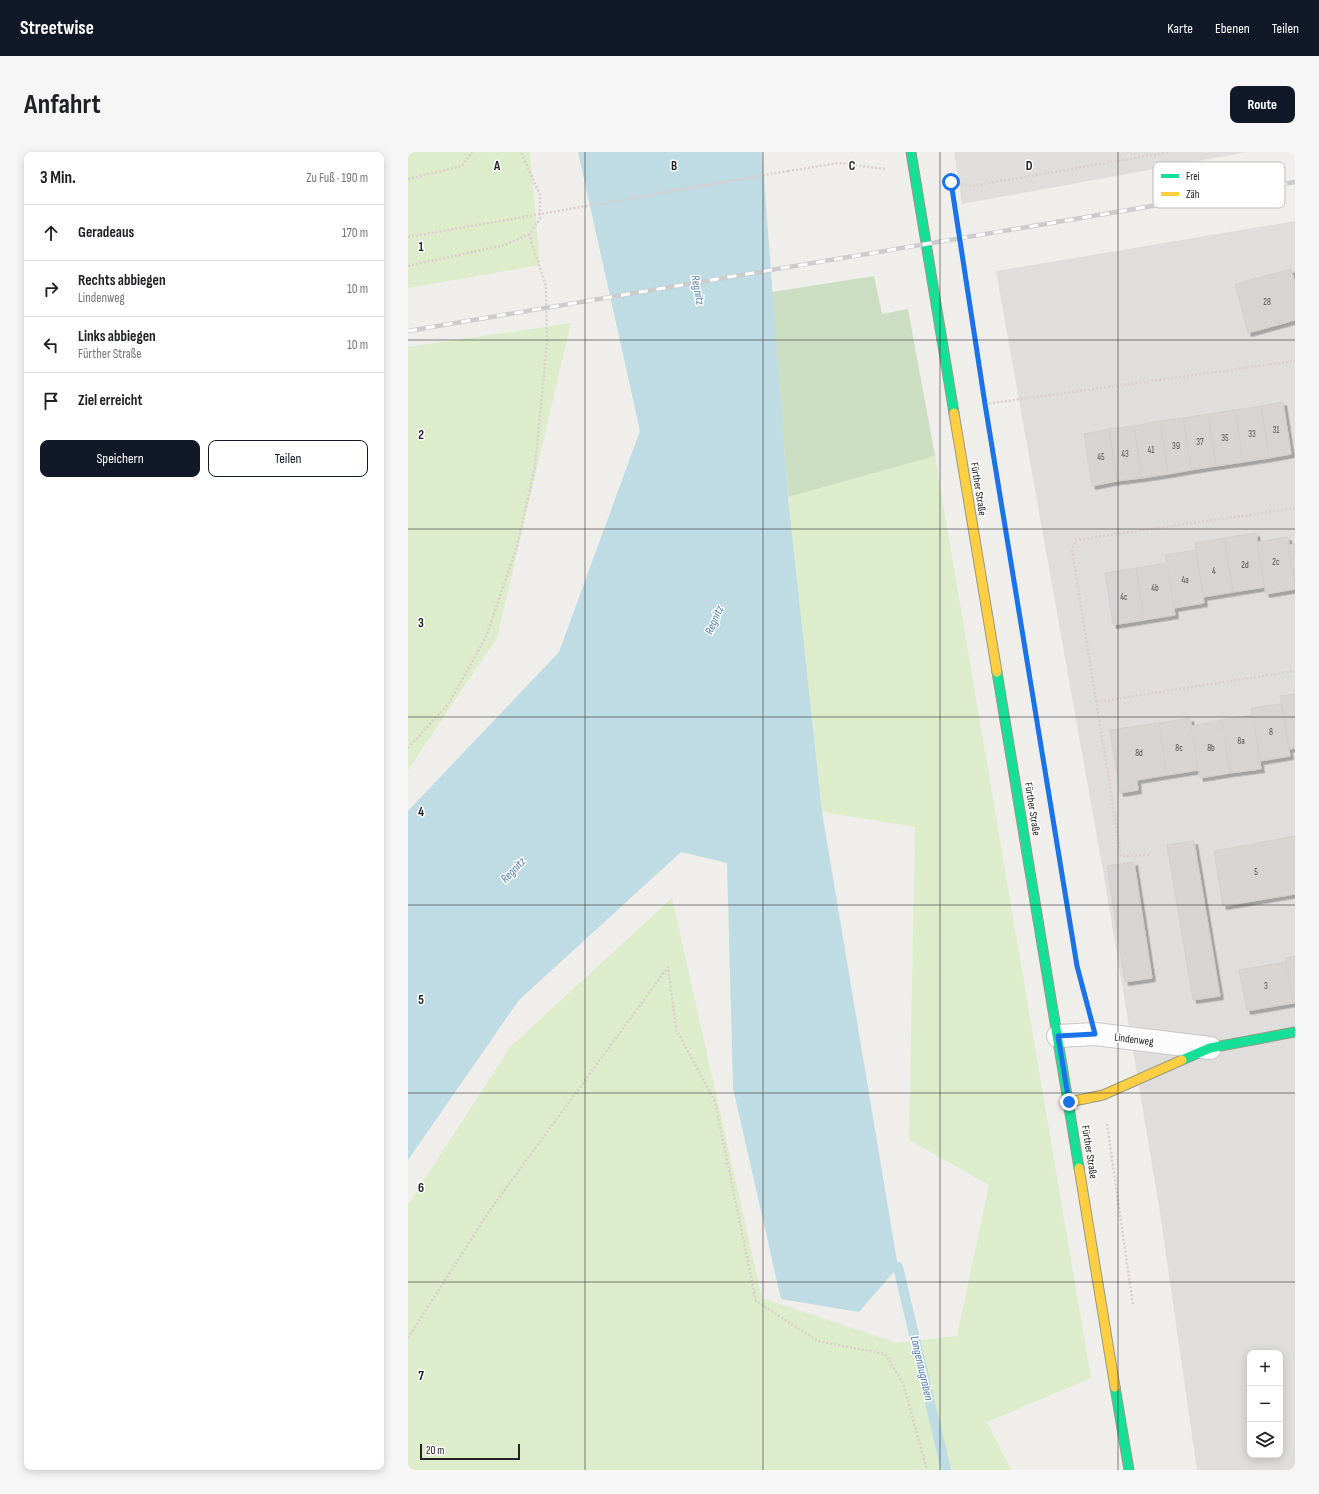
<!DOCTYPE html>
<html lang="de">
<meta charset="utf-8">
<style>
body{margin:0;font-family:"Sofia Sans Condensed",sans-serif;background:#f6f6f6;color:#202124}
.controls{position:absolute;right:12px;bottom:12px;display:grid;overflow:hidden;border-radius:8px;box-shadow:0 2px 10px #0003}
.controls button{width:36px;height:36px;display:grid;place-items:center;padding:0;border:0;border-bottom:1px solid #e0e0e0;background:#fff;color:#202124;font:20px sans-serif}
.scale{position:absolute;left:12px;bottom:10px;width:100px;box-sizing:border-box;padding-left:4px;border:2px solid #222;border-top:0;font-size:11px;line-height:14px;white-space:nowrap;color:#222;-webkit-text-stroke:3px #fff;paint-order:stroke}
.stop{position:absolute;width:12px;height:12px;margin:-9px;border:3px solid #1a73e8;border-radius:50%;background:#fff}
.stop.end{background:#1a73e8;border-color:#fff;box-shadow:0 1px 4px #0008}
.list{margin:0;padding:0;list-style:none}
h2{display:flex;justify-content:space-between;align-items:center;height:52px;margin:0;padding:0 16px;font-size:17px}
h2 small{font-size:13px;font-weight:400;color:#757577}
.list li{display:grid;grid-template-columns:26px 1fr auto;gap:12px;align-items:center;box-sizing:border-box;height:56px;padding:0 16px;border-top:1px solid #e0e0e0}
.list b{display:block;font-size:15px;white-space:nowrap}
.list p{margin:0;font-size:13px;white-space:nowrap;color:#757577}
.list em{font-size:13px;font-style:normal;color:#757577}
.actions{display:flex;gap:8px;padding:12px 16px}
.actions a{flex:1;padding:9px 0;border:1px solid #111827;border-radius:8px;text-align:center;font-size:14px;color:#111827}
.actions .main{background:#111827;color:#fff}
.icon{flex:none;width:22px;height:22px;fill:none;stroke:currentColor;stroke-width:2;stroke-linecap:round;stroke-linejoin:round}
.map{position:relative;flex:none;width:887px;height:1318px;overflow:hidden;border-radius:8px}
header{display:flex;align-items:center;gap:24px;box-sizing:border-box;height:56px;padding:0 20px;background:#111827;color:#fff}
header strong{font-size:19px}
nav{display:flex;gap:22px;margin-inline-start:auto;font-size:14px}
.intro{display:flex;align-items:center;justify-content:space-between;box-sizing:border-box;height:96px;padding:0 24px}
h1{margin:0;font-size:28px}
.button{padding:10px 18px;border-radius:8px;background:#111827;color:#fff;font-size:14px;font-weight:700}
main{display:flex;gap:24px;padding:0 24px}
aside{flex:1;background:#fff;border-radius:8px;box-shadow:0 2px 10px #0003}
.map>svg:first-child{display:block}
.residential{fill:#dfdedc;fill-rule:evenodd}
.grass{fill:#ddeccb}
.forest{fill:#cbdec1}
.water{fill:#bfdbe3}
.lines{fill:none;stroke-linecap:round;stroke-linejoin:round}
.stream{stroke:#bfdbe3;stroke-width:10}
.building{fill:#d7d4d2;stroke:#d3d0cc;filter:url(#shadow)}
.street-casing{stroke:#c9c8c7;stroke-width:24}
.fast-casing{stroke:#999a82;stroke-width:11}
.slow-casing{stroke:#999a82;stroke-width:11}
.path{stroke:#dccecd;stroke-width:2.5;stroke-dasharray:2 2;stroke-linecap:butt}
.street{stroke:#fdfcfc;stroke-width:22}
.fast{stroke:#16e098;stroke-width:9}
.slow{stroke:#ffcf43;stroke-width:9}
.rail-casing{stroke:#ccc;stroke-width:4.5}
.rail{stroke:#fff;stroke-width:3;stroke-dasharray:9;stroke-linecap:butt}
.path-bridge{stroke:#dccecd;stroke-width:2.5;stroke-dasharray:2 2;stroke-linecap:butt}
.route{stroke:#1a73e8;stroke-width:5}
.grid{fill:none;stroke:#222;stroke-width:1;stroke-opacity:0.55}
.labels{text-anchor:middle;stroke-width:3;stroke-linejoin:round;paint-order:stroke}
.number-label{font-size:9px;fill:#4f4e4e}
.street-label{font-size:11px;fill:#222;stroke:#fff}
.water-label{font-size:12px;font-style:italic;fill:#4a7aab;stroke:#fff}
.key{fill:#fff;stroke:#bdbdbd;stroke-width:1}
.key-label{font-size:11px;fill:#222}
.grid-label{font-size:13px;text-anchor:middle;font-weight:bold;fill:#222;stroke:#fff;stroke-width:3;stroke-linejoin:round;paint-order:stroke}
</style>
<header>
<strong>Streetwise</strong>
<nav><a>Karte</a><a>Ebenen</a><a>Teilen</a></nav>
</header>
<div class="intro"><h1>Anfahrt</h1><a class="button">Route</a></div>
<main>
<aside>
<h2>3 Min.<small>Zu Fuß · 190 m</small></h2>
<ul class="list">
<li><svg class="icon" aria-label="ahead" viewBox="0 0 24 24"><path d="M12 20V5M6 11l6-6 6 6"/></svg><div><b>Geradeaus</b></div><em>170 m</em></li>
<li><svg class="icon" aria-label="right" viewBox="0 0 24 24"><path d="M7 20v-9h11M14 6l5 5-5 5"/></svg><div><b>Rechts abbiegen</b><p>Lindenweg</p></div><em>10 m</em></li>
<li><svg class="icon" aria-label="left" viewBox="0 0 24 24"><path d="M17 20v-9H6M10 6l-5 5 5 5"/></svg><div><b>Links abbiegen</b><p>Fürther Straße</p></div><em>10 m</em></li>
<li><svg class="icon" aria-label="arrive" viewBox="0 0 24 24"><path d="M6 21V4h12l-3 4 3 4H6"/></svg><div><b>Ziel erreicht</b></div></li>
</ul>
<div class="actions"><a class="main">Speichern</a><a>Teilen</a></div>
</aside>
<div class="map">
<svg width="887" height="1318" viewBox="0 0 887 1318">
<defs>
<filter id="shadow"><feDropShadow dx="3.5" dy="3.5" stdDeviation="0" flood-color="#0004"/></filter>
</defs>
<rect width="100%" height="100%" fill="#f0eeeb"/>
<!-- residential -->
<g class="residential">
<polygon points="546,0 839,0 554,52"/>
<path d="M 887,69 L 887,1318 L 789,1318 L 752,1061 L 694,713 L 588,119 ZM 842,1201 L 872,1201 L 872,1303 L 842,1303 Z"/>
</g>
<!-- grass -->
<g class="grass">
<polygon points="0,0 122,0 132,113 0,136"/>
<polygon points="163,171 89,486 0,618 0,195"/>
<polygon points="527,304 683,1226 579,1270 603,1318 0,1318 0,1053 102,895 264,746 354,1146 489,1191 549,1184 581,1033 501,988 507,675 414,660 380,345"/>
</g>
<!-- forest -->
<polygon class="forest" points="466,124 474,162 500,157 527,304 380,345 364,140"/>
<!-- water -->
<polygon class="water" points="170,0 354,0 380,345 414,660 490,1115 451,1160 373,1147 325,936 319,711 273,700 111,848 0,1008 0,659 151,500 232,279"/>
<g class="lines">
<!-- stream -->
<polyline class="stream" points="490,1115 538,1318"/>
</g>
<!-- building -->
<g class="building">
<polygon points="883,117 887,132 887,168 840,181 827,132"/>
<polygon points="875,250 883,302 861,306 853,254"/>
<polygon points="853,254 861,306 835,310 827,258"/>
<polygon points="827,258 835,310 808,314 800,262"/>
<polygon points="800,262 808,314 783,318 775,266"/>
<polygon points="775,266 783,318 760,322 752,269"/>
<polygon points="752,269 760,322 734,326 726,274"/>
<polygon points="726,274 734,326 709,329 701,277"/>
<polygon points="701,277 709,329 684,334 676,282"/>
<polygon points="848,381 857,435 825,440 816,386"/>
<polygon points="880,385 887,437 858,442 849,390"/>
<polygon points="816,386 825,440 795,445 787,391"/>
<polygon points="887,392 887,428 881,393"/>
<polygon points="788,398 796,451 766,456 757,403"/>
<polygon points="759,411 767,463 736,468 728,416"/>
<polygon points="728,416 736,468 705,473 697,421"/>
<polygon points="887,542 887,596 881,597 872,544"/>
<polygon points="873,552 882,604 852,609 843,556"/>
<polygon points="845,563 853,617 822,621 814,568"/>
<polygon points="782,566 791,618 759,623 751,571"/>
<polygon points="814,568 822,621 792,626 783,574"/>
<polygon points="751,571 759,623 729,628 730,638 712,641 702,578"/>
<polygon points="887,684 887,742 815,754 806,699"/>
<polygon points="786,689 812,844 785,848 759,693"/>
<polygon points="726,710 744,826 717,830 699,714"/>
<polygon points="887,804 887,851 885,851 877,806"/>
<polygon points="878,810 885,851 839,859 831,818"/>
</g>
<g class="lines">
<!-- street casing -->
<g class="street-casing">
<polyline id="street" points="650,884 687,882 802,896"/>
</g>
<!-- fast casing -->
<g class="fast-casing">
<g id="fast">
<polyline points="503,0 546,261"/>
<polyline points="589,520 671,1016"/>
<polyline points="774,908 802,896 887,880"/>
<polyline points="707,1235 721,1318"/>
</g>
</g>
<!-- slow casing -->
<g class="slow-casing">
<g id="slow">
<polyline points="546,261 589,520"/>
<polyline points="661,950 695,943 774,908"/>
<polyline points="671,1016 707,1235"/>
</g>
</g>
<!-- path -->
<g class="path">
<polyline points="380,19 431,11 477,17"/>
<polyline points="0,27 54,14 64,0"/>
<polyline points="537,29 564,34 762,0"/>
<polyline points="543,30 577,252 660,761"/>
<polyline points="0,114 97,93 121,82 132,67 132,43 113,0"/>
<polyline points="577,252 887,209"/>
<polyline points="688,550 887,519"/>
<polyline points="0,596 41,551 78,485 109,394 127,315 139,191 138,134 121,82"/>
<polyline points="741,703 713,704 664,398 668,388 887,356"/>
<polyline points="669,813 680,854"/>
<polyline points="699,972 725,1153"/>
<polyline points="0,1186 82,1058 260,815 268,877 307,950 348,1149 410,1189 477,1202 495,1231 519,1318"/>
</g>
<!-- street -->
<use href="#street" class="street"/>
<!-- fast -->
<use href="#fast" class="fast"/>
<!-- slow -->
<use href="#slow" class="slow"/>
<!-- rail casing -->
<g class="rail-casing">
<polyline id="rail" points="0,179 887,30"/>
</g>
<!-- rail -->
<use href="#rail" class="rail"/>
<!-- path-bridge -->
<polyline class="path-bridge" points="0,85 380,19"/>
</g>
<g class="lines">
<!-- route -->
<polyline class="route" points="543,30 577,252 669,814 687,882 650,884 661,950"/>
</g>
<!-- grid -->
<path class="grid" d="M 177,0 L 177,1318M 355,0 L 355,1318M 532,0 L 532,1318M 710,0 L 710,1318M 0,188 L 887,188M 0,377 L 887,377M 0,565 L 887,565M 0,753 L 887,753M 0,941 L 887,941M 0,1130 L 887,1130"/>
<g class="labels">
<!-- number labels -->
<g class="number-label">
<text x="859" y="153">28</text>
<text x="868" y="281">31</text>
<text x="844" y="285">33</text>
<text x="817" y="289">35</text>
<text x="792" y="293">37</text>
<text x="768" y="297">39</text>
<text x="743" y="301">41</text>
<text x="717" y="305">43</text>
<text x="693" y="308">45</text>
<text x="868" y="413">2c</text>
<text x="837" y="416">2d</text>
<text x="806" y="422">4</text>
<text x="777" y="431">4a</text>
<text x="747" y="439">4b</text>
<text x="716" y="448">4c</text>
<text x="863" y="583">8</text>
<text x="833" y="592">8a</text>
<text x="771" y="599">8c</text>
<text x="803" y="599">8b</text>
<text x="731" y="604">8d</text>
<text x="848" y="723">5</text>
<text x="858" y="837">3</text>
</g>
<!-- street labels -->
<g class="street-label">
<text transform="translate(571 337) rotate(81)" y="4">Fürther Straße</text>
<text transform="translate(625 657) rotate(81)" y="4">Fürther Straße</text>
<text transform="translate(726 887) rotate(7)" y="4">Lindenweg</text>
<text transform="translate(682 1000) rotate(81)" y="4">Fürther Straße</text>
</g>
<!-- water labels -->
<g class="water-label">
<text transform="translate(290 138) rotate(79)" y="4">Regnitz</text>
<text transform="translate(306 468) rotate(-67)" y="4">Regnitz</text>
<text transform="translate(105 718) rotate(-46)" y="4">Regnitz</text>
<text transform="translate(514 1216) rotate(77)" y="4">Langenaugraben</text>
</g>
</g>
<!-- legend -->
<rect x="745" y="10" width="132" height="46" rx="6" class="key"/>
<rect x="753" y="22" width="18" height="4" fill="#16e098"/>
<rect x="753" y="40" width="18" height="4" fill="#ffcf43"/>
<g class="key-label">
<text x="778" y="28">Frei</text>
<text x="778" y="46">Zäh</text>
</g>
<g class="grid-label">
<text x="89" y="18">A</text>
<text x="266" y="18">B</text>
<text x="444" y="18">C</text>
<text x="621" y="18">D</text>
<text x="13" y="99">1</text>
<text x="13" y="287">2</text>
<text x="13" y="475">3</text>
<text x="13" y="664">4</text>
<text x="13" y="852">5</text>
<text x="13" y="1040">6</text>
<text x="13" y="1228">7</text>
</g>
</svg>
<div class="controls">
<button>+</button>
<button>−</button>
<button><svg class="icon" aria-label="layers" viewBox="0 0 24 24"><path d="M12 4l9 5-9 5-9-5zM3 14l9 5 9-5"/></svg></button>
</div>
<div class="scale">20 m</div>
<div class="stop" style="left:543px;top:30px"></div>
<div class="stop end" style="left:661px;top:950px"></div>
</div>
</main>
